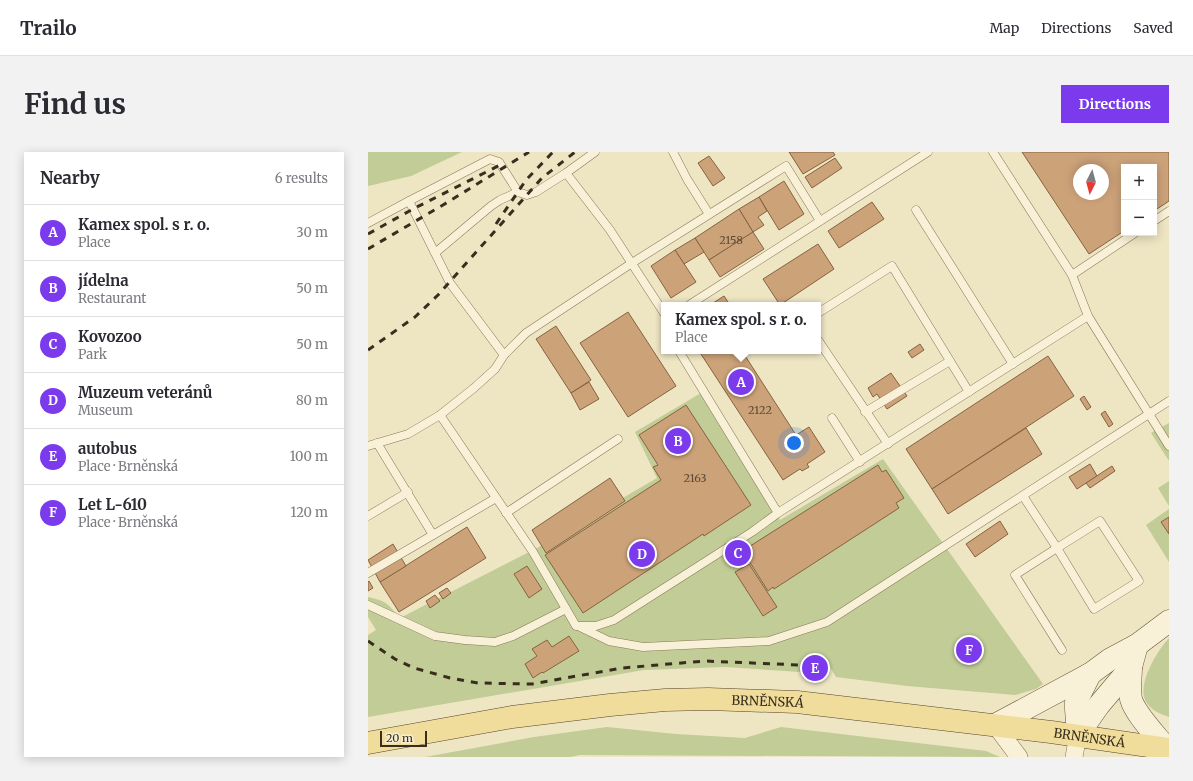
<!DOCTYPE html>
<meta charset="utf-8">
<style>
body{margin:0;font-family:Merriweather,serif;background:#f2f2f3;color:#2b2b33}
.controls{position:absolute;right:12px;top:12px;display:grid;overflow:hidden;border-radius:0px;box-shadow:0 2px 10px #0003}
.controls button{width:36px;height:36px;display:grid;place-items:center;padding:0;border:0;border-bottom:1px solid #e1e1e2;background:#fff;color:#2b2b33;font:20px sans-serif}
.compass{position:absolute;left:705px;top:12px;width:36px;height:36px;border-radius:50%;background:#fff;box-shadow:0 2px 10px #0003;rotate:186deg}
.scale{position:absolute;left:12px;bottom:10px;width:47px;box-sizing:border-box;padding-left:4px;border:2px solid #382d1e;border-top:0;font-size:11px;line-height:14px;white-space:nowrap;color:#382d1e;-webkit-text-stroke:3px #f5eed3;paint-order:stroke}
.you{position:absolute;left:426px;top:291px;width:14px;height:14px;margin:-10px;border:3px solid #fff;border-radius:50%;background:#1a73e8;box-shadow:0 0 0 6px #1a73e833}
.badge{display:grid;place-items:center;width:26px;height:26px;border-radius:50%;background:#7c3aed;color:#fff;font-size:13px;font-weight:700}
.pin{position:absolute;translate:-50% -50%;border:2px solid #fff;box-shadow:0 1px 4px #0006}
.popup{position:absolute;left:293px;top:150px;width:160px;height:52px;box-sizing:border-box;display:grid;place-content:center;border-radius:0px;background:#fff;filter:drop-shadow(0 1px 3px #0005);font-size:13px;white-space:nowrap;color:#7c7c81}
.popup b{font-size:15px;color:#2b2b33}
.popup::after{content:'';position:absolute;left:50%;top:100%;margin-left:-8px;border:8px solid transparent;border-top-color:#fff}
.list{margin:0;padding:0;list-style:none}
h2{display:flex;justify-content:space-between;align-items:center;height:52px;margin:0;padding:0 16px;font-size:17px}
h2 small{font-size:13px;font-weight:400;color:#7c7c81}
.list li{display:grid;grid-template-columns:26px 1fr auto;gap:12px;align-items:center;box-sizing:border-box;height:56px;padding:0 16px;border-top:1px solid #e1e1e2}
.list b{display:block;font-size:15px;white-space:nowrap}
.list p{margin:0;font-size:13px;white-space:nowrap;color:#7c7c81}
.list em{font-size:13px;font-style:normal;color:#7c7c81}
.map{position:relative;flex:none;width:801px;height:605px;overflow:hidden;border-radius:0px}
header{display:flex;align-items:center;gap:24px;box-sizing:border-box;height:56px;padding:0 20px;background:#fff;border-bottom:1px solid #e1e1e2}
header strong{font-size:19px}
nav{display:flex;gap:22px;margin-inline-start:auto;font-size:14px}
.intro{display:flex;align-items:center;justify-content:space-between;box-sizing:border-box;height:96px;padding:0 24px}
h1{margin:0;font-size:28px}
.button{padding:10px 18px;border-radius:0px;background:#7c3aed;color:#fff;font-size:14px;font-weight:700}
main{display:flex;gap:24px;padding:0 24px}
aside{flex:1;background:#fff;border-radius:0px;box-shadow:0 2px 10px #0003}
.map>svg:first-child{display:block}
.green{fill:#c1cc97}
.building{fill:#cca279;stroke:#876240;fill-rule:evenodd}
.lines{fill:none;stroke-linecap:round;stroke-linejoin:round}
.service-casing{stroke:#88765a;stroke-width:9}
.minor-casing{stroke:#88765a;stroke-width:18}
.secondary-casing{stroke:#6a573d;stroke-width:23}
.primary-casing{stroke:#56442e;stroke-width:23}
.service{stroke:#f8f1d7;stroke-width:8}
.minor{stroke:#f8f1d7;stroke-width:17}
.secondary{stroke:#f8f1d7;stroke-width:22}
.primary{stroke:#f1dd9b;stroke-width:22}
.rail{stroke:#382d1e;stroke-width:3;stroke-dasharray:7 7;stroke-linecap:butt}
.labels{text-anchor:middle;stroke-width:3;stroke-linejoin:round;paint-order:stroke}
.number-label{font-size:11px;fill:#5d4a35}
.street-label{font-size:13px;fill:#382d1e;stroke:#f5eed3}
</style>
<header>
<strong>Trailo</strong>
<nav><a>Map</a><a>Directions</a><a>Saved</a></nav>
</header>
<div class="intro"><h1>Find us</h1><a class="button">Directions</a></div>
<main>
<aside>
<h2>Nearby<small>6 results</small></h2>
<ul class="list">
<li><span class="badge">A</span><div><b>Kamex spol. s r. o.</b><p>Place</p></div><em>30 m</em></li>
<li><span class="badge">B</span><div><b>jídelna</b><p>Restaurant</p></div><em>50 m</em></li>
<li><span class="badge">C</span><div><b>Kovozoo</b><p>Park</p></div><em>50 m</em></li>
<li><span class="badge">D</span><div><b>Muzeum veteránů</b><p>Museum</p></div><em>80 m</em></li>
<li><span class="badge">E</span><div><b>autobus</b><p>Place · Brněnská</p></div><em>100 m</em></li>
<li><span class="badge">F</span><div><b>Let L-610</b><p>Place · Brněnská</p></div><em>120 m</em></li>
</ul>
</aside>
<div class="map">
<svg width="801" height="605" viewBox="0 0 801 605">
<rect width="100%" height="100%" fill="#eee5c3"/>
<!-- green -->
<g class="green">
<polygon points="0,0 94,0 43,24 0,34"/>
<path d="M 333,241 L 412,368 L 515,307 L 675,532 L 668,537 L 647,543 L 539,534 L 468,525 L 456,505 L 432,520 L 357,515 L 276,518 L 0,565 L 0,483 L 8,478 L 0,465 L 0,445 C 19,449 20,452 32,466 L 169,396 L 289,326 L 267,280 Z"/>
<polygon points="801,271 801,309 783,281"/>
<polygon points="801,329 801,354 790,336"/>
<polygon points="801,357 801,410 778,373"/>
<path d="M 801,486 L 801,565 C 792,562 783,558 778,550 C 768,533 789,499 801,486 Z"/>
<polygon points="239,575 308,582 377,586 413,575 618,599 632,605 212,603 202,605 57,605 166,585"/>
</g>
<!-- building -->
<g class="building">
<polygon points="421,0 465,0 467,3 435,22"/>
<path d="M 654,0 L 801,0 L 801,49 L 786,59 L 786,15 L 756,15 L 756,79 L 721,102 ZM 711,18 L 735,18 L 735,42 L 711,42 Z"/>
<polygon points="341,4 357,26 345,34 330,11"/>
<polygon points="467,6 474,16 444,36 437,25"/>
<polygon points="416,29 436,62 411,78 391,45"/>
<polygon points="391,45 399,59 390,65 396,73 385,80 371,57"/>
<polygon points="504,50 516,67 471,96 460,79"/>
<polygon points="371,57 385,80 341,108 327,86"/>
<polygon points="385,80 396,97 352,125 341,108"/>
<polygon points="327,86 336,100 316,112 307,98"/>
<polygon points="450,92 466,117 412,153 395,127"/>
<polygon points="307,98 328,130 303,146 283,114"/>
<polygon points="356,144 362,153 353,153 351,151 349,153 342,153"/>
<polygon points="260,160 308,234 260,265 212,191"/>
<polygon points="188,174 223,228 203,241 168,187"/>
<polygon points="552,192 556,198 544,206 540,200"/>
<polygon points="331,199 374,199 428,283 441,275 457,300 439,312 441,315 434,319 432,317 415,328"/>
<polygon points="680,204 706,244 564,337 538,297"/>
<polygon points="523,221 539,244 519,257 509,242 505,245 500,236"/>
<polygon points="221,230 231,247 212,258 203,241"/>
<polygon points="716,244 723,255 719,258 712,247"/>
<polygon points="318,253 383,353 336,384 335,382 215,461 177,403 293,328 285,315 290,313 271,283"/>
<polygon points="737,259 745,272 741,275 733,262"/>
<polygon points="658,276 674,302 580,362 564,337"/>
<polygon points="722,312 729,324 709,337 701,325"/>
<polygon points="510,313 514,320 518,318 536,346 528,351 531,356 406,437 405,435 400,439 376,401 381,398 379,396"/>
<polygon points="744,314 747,319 722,336 718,331"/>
<polygon points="242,326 257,349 178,401 164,378"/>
<polygon points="801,365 801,382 793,370"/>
<polygon points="632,369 640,382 607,405 598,392"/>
<polygon points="99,375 118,406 31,460 12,430"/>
<polygon points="25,392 38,414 12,430 0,408"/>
<polygon points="381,412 409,455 395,464 367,420"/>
<polygon points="159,414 174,437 161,446 146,422"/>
<polygon points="1,429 5,436 0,439 0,430"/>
<polygon points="79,436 83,441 75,447 71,441"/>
<polygon points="67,443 72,449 62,456 58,449"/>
<polygon points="201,484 211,499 175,521 174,520 165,526 157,512 169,504 164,497 179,488 184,495"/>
</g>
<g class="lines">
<!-- service casing -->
<g class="service-casing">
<g id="service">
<polyline points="305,0 319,27 341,62"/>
<polyline points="625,0 704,123 720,164 801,294"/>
<polyline points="198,21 227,0"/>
<polyline points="41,49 122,7 131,10 150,40 159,43 168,40 198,21 242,78 296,161"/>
<polyline points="548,58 645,212"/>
<polyline points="786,69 801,59"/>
<polyline points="0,71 41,49 82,131 136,203"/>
<polyline points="67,101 123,54 132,48 150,40"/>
<polyline points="704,123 767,81"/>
<polyline points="321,153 560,0"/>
<polyline points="450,161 524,114 601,240"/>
<polyline points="450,188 520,292"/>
<polyline points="311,199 410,361"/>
<polyline points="497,260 582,209"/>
<polyline points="72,263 165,400 208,474 228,474 246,468 384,380 410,361 720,164"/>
<polyline points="464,266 492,310"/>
<polyline points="9,291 65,383 128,346"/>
<polyline points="0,294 40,282 72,263 106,236 127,217 136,203 158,181 264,111 418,14 452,69"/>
<polyline points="655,344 689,396 732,369 771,429 726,457 689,396 647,423 694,498"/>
<polyline points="138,361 250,287"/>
<polyline points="0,364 40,340"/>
<polyline points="0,421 65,383"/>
<polyline points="0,453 67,484 97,488 127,490 145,484 198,457"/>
<polyline points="212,475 241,489 275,495 401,489 459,470 801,249"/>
</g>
</g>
<!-- minor casing -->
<g class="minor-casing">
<g id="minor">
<polyline points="627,573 651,605"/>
<polyline points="706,605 710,583"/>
</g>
</g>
<!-- secondary casing -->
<g class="secondary-casing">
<g id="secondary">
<path d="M 763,515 C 763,525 761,537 763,547 C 767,562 789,584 799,597"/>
<polyline points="627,573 722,522 741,508 769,493 801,469"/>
<polyline points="710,583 731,553 763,515 769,493"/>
<polyline points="710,583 708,557 708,550 722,522"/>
</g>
</g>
<!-- primary casing -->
<g class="primary-casing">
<g id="primary">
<path id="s1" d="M 0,591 L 144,565 L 242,553 L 297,548 L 340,547 L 429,550 L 683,580 L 801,597"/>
</g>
</g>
<!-- service -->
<use href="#service" class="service"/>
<!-- minor -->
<use href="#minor" class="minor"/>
<!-- secondary -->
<use href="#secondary" class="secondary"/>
<!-- primary -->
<use href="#primary" class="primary"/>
<!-- rail -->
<g class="rail">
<polyline points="128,72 158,28 185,0"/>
<polyline points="0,82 45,57 136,11"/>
<polyline points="0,97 75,53 161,0"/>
<polyline points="0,198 47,165 70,143 174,26 207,0"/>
<polyline points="0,489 27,507 46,516 82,526 110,531 164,532 254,516 337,509 431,513"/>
</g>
</g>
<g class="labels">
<!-- number labels -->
<g class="number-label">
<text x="363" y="92">2158</text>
<text x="392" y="262">2122</text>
<text x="327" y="330">2163</text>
</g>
<!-- street labels -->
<g class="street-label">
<text dy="5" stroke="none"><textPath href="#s1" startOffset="403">BRNĚNSKÁ</textPath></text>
<text dy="5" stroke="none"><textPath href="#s1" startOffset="727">BRNĚNSKÁ</textPath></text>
</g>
</g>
</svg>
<div class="controls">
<button>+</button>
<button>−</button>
</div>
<svg class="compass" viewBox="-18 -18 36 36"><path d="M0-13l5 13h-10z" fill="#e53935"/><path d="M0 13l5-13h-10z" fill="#7c7c81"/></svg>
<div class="scale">20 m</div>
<div class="you"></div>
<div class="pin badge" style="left:373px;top:230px">A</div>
<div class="popup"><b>Kamex spol. s r. o.</b>Place</div>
<div class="pin badge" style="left:310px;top:289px">B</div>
<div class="pin badge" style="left:370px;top:401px">C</div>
<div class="pin badge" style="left:274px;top:402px">D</div>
<div class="pin badge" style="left:447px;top:516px">E</div>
<div class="pin badge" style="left:601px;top:498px">F</div>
</div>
</main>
